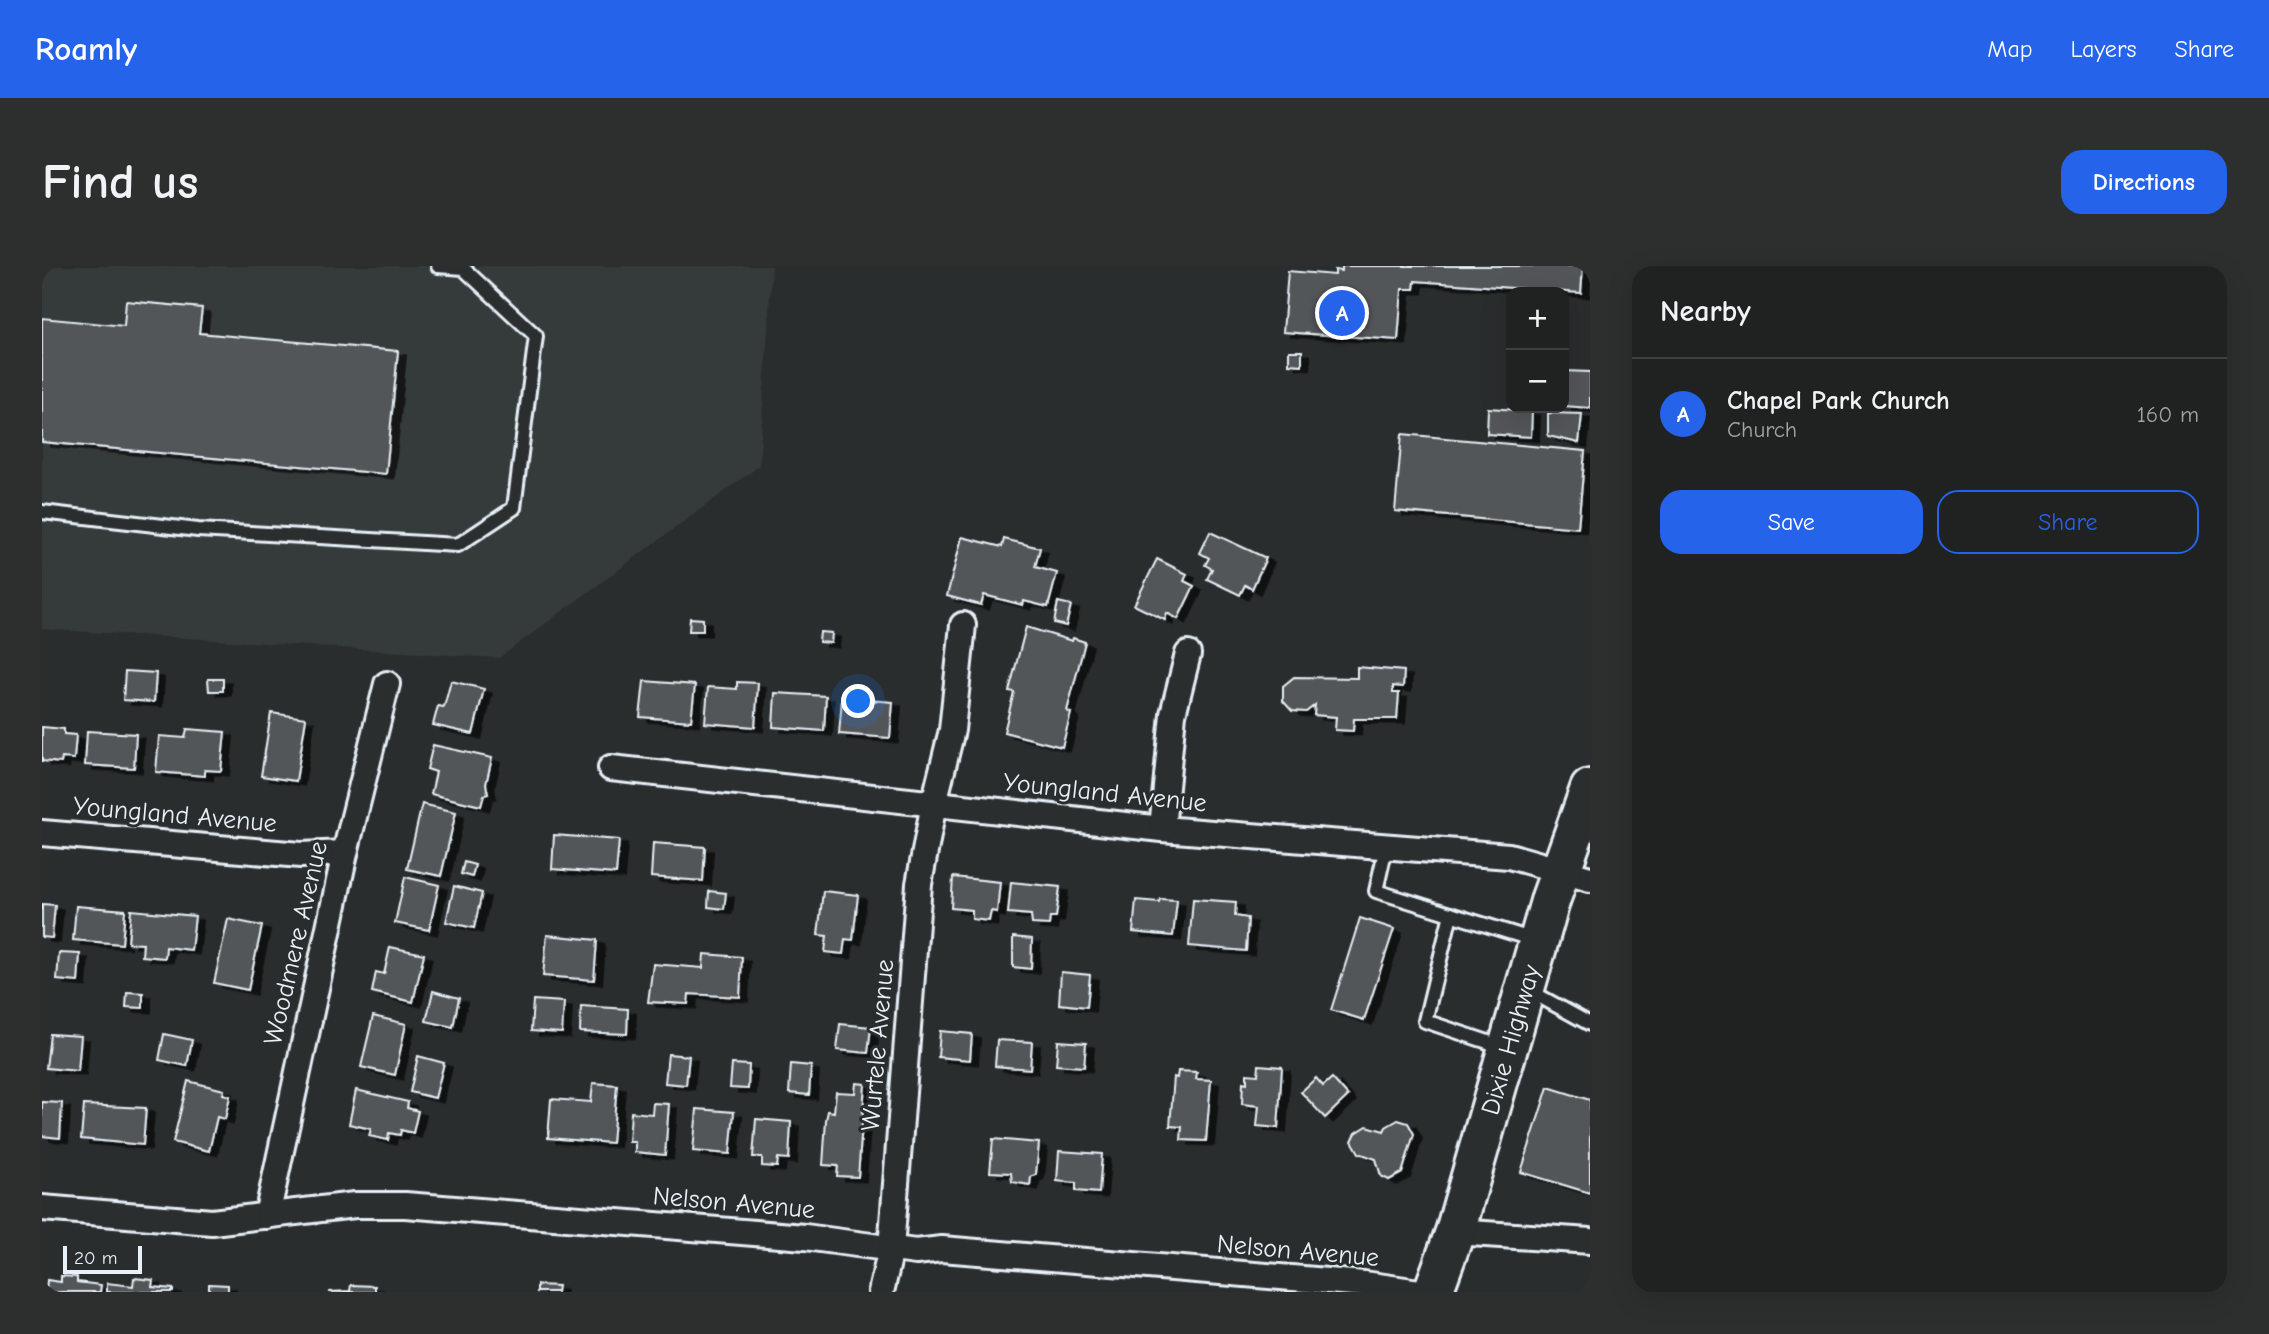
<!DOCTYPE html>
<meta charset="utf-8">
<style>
body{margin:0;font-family:"Comic Neue",sans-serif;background:#2d2f2f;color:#f1f3f6}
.controls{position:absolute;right:21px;top:21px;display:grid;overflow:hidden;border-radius:14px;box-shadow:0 7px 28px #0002}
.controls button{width:63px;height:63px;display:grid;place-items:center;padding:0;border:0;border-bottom:2px solid #3d3f40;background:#202222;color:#f1f3f6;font:35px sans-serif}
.scale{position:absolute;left:21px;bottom:18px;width:79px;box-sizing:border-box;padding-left:7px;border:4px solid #e8f1f8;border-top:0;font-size:19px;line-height:24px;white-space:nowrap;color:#e8f1f8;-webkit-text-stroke:5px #2a2d2e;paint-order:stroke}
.you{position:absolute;left:817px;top:436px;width:24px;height:24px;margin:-18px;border:5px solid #fff;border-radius:50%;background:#1a73e8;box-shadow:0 0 0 10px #1a73e833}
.badge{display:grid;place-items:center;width:46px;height:46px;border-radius:50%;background:#2563eb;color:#fff;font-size:23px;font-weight:700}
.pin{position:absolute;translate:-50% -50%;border:4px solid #fff;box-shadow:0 2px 7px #0006}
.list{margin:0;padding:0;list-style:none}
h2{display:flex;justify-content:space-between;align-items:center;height:91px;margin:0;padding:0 28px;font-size:30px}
h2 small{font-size:23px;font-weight:400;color:#a2a4a5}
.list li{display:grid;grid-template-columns:46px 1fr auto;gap:21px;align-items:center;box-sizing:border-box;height:112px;padding:0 28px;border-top:2px solid #3d3f40}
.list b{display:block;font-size:26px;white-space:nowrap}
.list p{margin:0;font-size:23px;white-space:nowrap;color:#a2a4a5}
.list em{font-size:23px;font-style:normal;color:#a2a4a5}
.actions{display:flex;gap:14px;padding:21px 28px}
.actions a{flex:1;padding:16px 0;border:2px solid #2563eb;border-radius:21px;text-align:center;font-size:24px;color:#2563eb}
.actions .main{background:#2563eb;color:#fff}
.map{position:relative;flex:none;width:1548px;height:1026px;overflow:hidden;border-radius:21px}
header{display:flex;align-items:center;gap:42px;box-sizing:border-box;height:98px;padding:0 35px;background:#2563eb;color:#fff}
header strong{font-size:33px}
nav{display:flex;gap:38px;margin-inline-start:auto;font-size:24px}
.intro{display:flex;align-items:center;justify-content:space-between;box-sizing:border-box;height:168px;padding:0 42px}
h1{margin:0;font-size:49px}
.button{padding:18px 32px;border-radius:21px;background:#2563eb;color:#fff;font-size:24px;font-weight:700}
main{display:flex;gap:42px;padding:0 42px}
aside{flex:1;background:#202222;border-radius:21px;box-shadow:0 7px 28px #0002}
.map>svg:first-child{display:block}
.built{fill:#363a3b}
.building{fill:#535759;stroke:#e8f1f8;stroke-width:2;filter:url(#shadow)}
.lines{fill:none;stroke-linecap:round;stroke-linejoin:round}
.lane-casing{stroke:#e8f1f8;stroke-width:18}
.street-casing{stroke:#e8f1f8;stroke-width:30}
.primary-casing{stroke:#e8f1f8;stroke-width:44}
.lane{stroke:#2a2d2e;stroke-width:12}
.street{stroke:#2a2d2e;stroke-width:24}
.primary{stroke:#2a2d2e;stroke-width:38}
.labels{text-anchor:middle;stroke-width:6;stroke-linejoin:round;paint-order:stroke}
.street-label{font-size:26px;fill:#e8f1f8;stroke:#2a2d2e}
</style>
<header>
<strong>Roamly</strong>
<nav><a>Map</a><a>Layers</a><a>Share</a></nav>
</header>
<div class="intro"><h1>Find us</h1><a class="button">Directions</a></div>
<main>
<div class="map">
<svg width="1548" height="1026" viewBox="0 0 1548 1026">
<defs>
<filter id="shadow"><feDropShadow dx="8" dy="4.5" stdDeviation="0" flood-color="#0009"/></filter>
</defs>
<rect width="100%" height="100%" fill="#2a2d2e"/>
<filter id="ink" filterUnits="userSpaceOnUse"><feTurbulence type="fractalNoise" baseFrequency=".0143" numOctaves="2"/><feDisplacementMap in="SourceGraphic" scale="14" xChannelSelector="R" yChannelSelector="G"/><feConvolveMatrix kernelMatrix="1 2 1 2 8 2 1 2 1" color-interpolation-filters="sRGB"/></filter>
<g filter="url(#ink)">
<!-- built -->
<polygon class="built" points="0,0 730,0 717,200 457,392 0,363"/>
<!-- building -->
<g class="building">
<polygon points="1300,0 1541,0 1539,27 1373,15 1372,23 1360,23 1356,74 1241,66 1246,5 1293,9 1293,4 1300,5"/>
<polygon points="84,35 160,42 157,67 356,85 344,208 0,176 0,52 82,60"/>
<polygon points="1247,85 1260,85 1260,99 1247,98"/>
<polygon points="1522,105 1548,106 1548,142 1522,140"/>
<polygon points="1446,142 1490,145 1489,171 1445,168"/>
<polygon points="1506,147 1540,148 1537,177 1506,170"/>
<polygon points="1360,168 1543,185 1536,262 1353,245"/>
<polygon points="1168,266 1224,292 1210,323 1203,319 1198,329 1165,313 1170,303 1163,299 1167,292 1158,287"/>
<polygon points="920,271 960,281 962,273 998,282 993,301 1015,307 1006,341 982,335 981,339 942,329 939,339 905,330"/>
<polygon points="1115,293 1145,308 1142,315 1152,320 1136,353 1125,347 1123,354 1092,339"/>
<polygon points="1016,336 1029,339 1024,360 1012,357"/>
<polygon points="648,352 661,353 661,365 647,365"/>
<polygon points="984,361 1030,375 1031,372 1043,376 1025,445 1029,447 1020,481 962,466 972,426 967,425"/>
<polygon points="778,366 790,367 789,377 777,376"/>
<polygon points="1315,401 1362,405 1361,421 1351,420 1351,427 1357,427 1355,453 1312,453 1311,465 1293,464 1294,451 1272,449 1273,439 1264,446 1250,445 1241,435 1241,420 1252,411 1315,412"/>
<polygon points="83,405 114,407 112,436 81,434"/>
<polygon points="166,413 181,413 181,425 167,425"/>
<polygon points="409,415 442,423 431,468 391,459 396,440 402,441"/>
<polygon points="602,415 653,419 649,455 598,451"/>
<polygon points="695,416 716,417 713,461 663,457 666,421 695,423"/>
<polygon points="733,427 784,430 782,465 731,461"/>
<polygon points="800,432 851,436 848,472 797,468"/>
<polygon points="229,447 264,452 254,515 219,510"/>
<polygon points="0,461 22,463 22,468 34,469 32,493 20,492 19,497 0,495"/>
<polygon points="145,463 183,466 179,505 163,504 163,510 114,506 117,470 143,472"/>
<polygon points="45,465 94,468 92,502 43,499"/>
<polygon points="391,479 450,492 444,518 446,528 442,529 439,540 389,528 394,506 385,503"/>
<polygon points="380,538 414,546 399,610 365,603"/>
<polygon points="512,569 577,574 574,608 510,603"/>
<polygon points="611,577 663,581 661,615 609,611"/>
<polygon points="422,596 433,599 430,611 419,608"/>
<polygon points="363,611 397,619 387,664 353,657"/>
<polygon points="911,611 958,616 955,646 949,645 947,655 930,653 930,644 909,642"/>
<polygon points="969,616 1018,621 1014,651 1008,651 1007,659 990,658 989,649 966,647"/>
<polygon points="412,620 440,627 432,662 404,656"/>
<polygon points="667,625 684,627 682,643 666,641"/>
<polygon points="781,625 816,629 811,674 803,673 801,688 783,686 785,670 776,669"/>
<polygon points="1118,633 1135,634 1131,670 1091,666 1094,634 1117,636"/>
<polygon points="1151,633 1194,636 1193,650 1206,652 1204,685 1147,680"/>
<polygon points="0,638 13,639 10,672 0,671"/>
<polygon points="34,640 83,644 80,678 31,674"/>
<polygon points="89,644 153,650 149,684 124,681 123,692 100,690 101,678 86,677"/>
<polygon points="1318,652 1352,663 1322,754 1289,744"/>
<polygon points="186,653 220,660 206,724 172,717"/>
<polygon points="505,669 555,674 552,714 501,710"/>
<polygon points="971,671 990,673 989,703 971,701"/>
<polygon points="348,681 382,688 371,736 330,726 334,706 342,708"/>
<polygon points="17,687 38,688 36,716 15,714"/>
<polygon points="662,688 700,691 698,731 647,728 646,738 606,736 611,698 661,702"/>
<polygon points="1019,706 1048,709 1045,741 1017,738"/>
<polygon points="391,725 417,732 411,761 384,755"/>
<polygon points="85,726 101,727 101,742 84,741"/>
<polygon points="491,734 522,736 520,767 489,765"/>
<polygon points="539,740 586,743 585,768 538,766"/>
<polygon points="331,750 364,758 353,809 319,801"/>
<polygon points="798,758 829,761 826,787 795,784"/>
<polygon points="898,765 930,768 928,794 896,791"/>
<polygon points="8,768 39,770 36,805 4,802"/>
<polygon points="122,768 150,774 145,800 117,794"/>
<polygon points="955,774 990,776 988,803 953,800"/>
<polygon points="1016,775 1044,777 1042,801 1014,799"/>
<polygon points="626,788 647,790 644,819 623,817"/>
<polygon points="376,790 402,797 393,832 368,826"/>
<polygon points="690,798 707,799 706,823 688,822"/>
<polygon points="749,798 769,800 767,829 747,827"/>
<polygon points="1217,799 1240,801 1236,862 1215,860 1217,840 1200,838 1201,816 1205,817 1205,808 1216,809"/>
<polygon points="1136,805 1155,806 1154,813 1169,814 1164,875 1139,874 1140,861 1128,860 1132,811 1135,812"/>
<polygon points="1274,812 1281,820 1290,812 1306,830 1283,852 1259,826"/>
<polygon points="146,815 182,824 181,828 188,830 183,853 175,851 167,885 131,876"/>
<polygon points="551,817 575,819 570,877 506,872 509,833 549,836"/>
<polygon points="814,817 823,818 816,911 795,910 796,900 781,899 784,854 786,845 792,846 794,826 813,827"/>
<polygon points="1506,821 1548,834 1548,927 1479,906"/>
<polygon points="314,824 366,836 365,842 376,845 371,867 359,864 358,869 347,867 346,874 327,870 329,863 307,858"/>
<polygon points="0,836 20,837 18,872 0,870"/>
<polygon points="611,837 627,838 623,889 593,886 593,876 587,876 589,846 610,848"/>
<polygon points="42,839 104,842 101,879 39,873"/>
<polygon points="655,843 692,846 688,888 651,885"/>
<polygon points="714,853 749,856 747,893 736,892 735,901 720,900 720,891 711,891"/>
<polygon points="1356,854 1366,857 1372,868 1360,907 1347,914 1339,910 1334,893 1317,887 1310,875 1314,867 1325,860 1342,865 1344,861"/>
<polygon points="951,873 997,877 994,908 989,911 988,919 970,916 969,907 948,906"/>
<polygon points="1017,885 1060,888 1057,927 1034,925 1034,917 1015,915"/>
<polygon points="19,1010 35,1011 35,1016 59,1019 58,1026 4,1026 5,1014 19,1016"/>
<polygon points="92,1012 111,1014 110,1021 131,1023 131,1026 65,1026 65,1017 91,1020"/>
<polygon points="167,1018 186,1019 186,1026 167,1026"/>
<polygon points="309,1019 333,1020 333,1026 287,1026 308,1025"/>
<polygon points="495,1019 516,1020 515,1026 495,1026"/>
</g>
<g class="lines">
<!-- lane casing -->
<g class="lane-casing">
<g id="lane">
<polyline points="0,246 156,264 416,279 472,242 494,70 421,2 396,0"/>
<polyline points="1344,581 1334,625 1492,674"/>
<polyline points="1409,648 1383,755 1461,781"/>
<polyline points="1486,724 1548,758"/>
</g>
</g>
<!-- street casing -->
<g class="street-casing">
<g id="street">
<polyline points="569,502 1120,563 1467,590 1548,613"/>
<polyline points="1120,563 1131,448 1146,388"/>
<polyline points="0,567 259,589 303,587"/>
<polyline points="0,942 170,956 313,939 363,939 763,971 874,986 900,983 1322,1018 1377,1026"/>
<polyline points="225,950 303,587 345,418"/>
<polyline points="1413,966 1548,975"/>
<polyline points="839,1026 849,983 877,618 892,537 910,464 921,359"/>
</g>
</g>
<!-- primary casing -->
<g class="primary-casing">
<g id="primary">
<path id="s1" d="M 1391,1026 L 1413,966 L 1509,632 L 1548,523"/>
</g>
</g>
<!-- lane -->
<use href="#lane" class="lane"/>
<!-- street -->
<use href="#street" class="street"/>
<!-- primary -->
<use href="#primary" class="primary"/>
</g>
</g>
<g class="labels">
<!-- street labels -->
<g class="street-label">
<text transform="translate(1063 526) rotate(6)" y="9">Youngland Avenue</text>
<text transform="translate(133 548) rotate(5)" y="9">Youngland Avenue</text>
<text transform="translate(253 677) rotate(-77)" y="9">Woodmere Avenue</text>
<text dy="9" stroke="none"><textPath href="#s1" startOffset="264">Dixie Highway</textPath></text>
<text transform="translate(835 779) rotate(-85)" y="9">Wurtele Avenue</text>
<text transform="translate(692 936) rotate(5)" y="9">Nelson Avenue</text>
<text transform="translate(1256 984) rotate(5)" y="9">Nelson Avenue</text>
</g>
</g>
</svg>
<div class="controls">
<button>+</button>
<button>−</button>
</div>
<div class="scale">20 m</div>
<div class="you"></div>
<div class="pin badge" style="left:1300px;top:47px">A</div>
</div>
<aside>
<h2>Nearby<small></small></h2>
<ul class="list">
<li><span class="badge">A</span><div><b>Chapel Park Church</b><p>Church</p></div><em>160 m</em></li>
</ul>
<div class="actions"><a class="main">Save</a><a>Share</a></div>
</aside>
</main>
